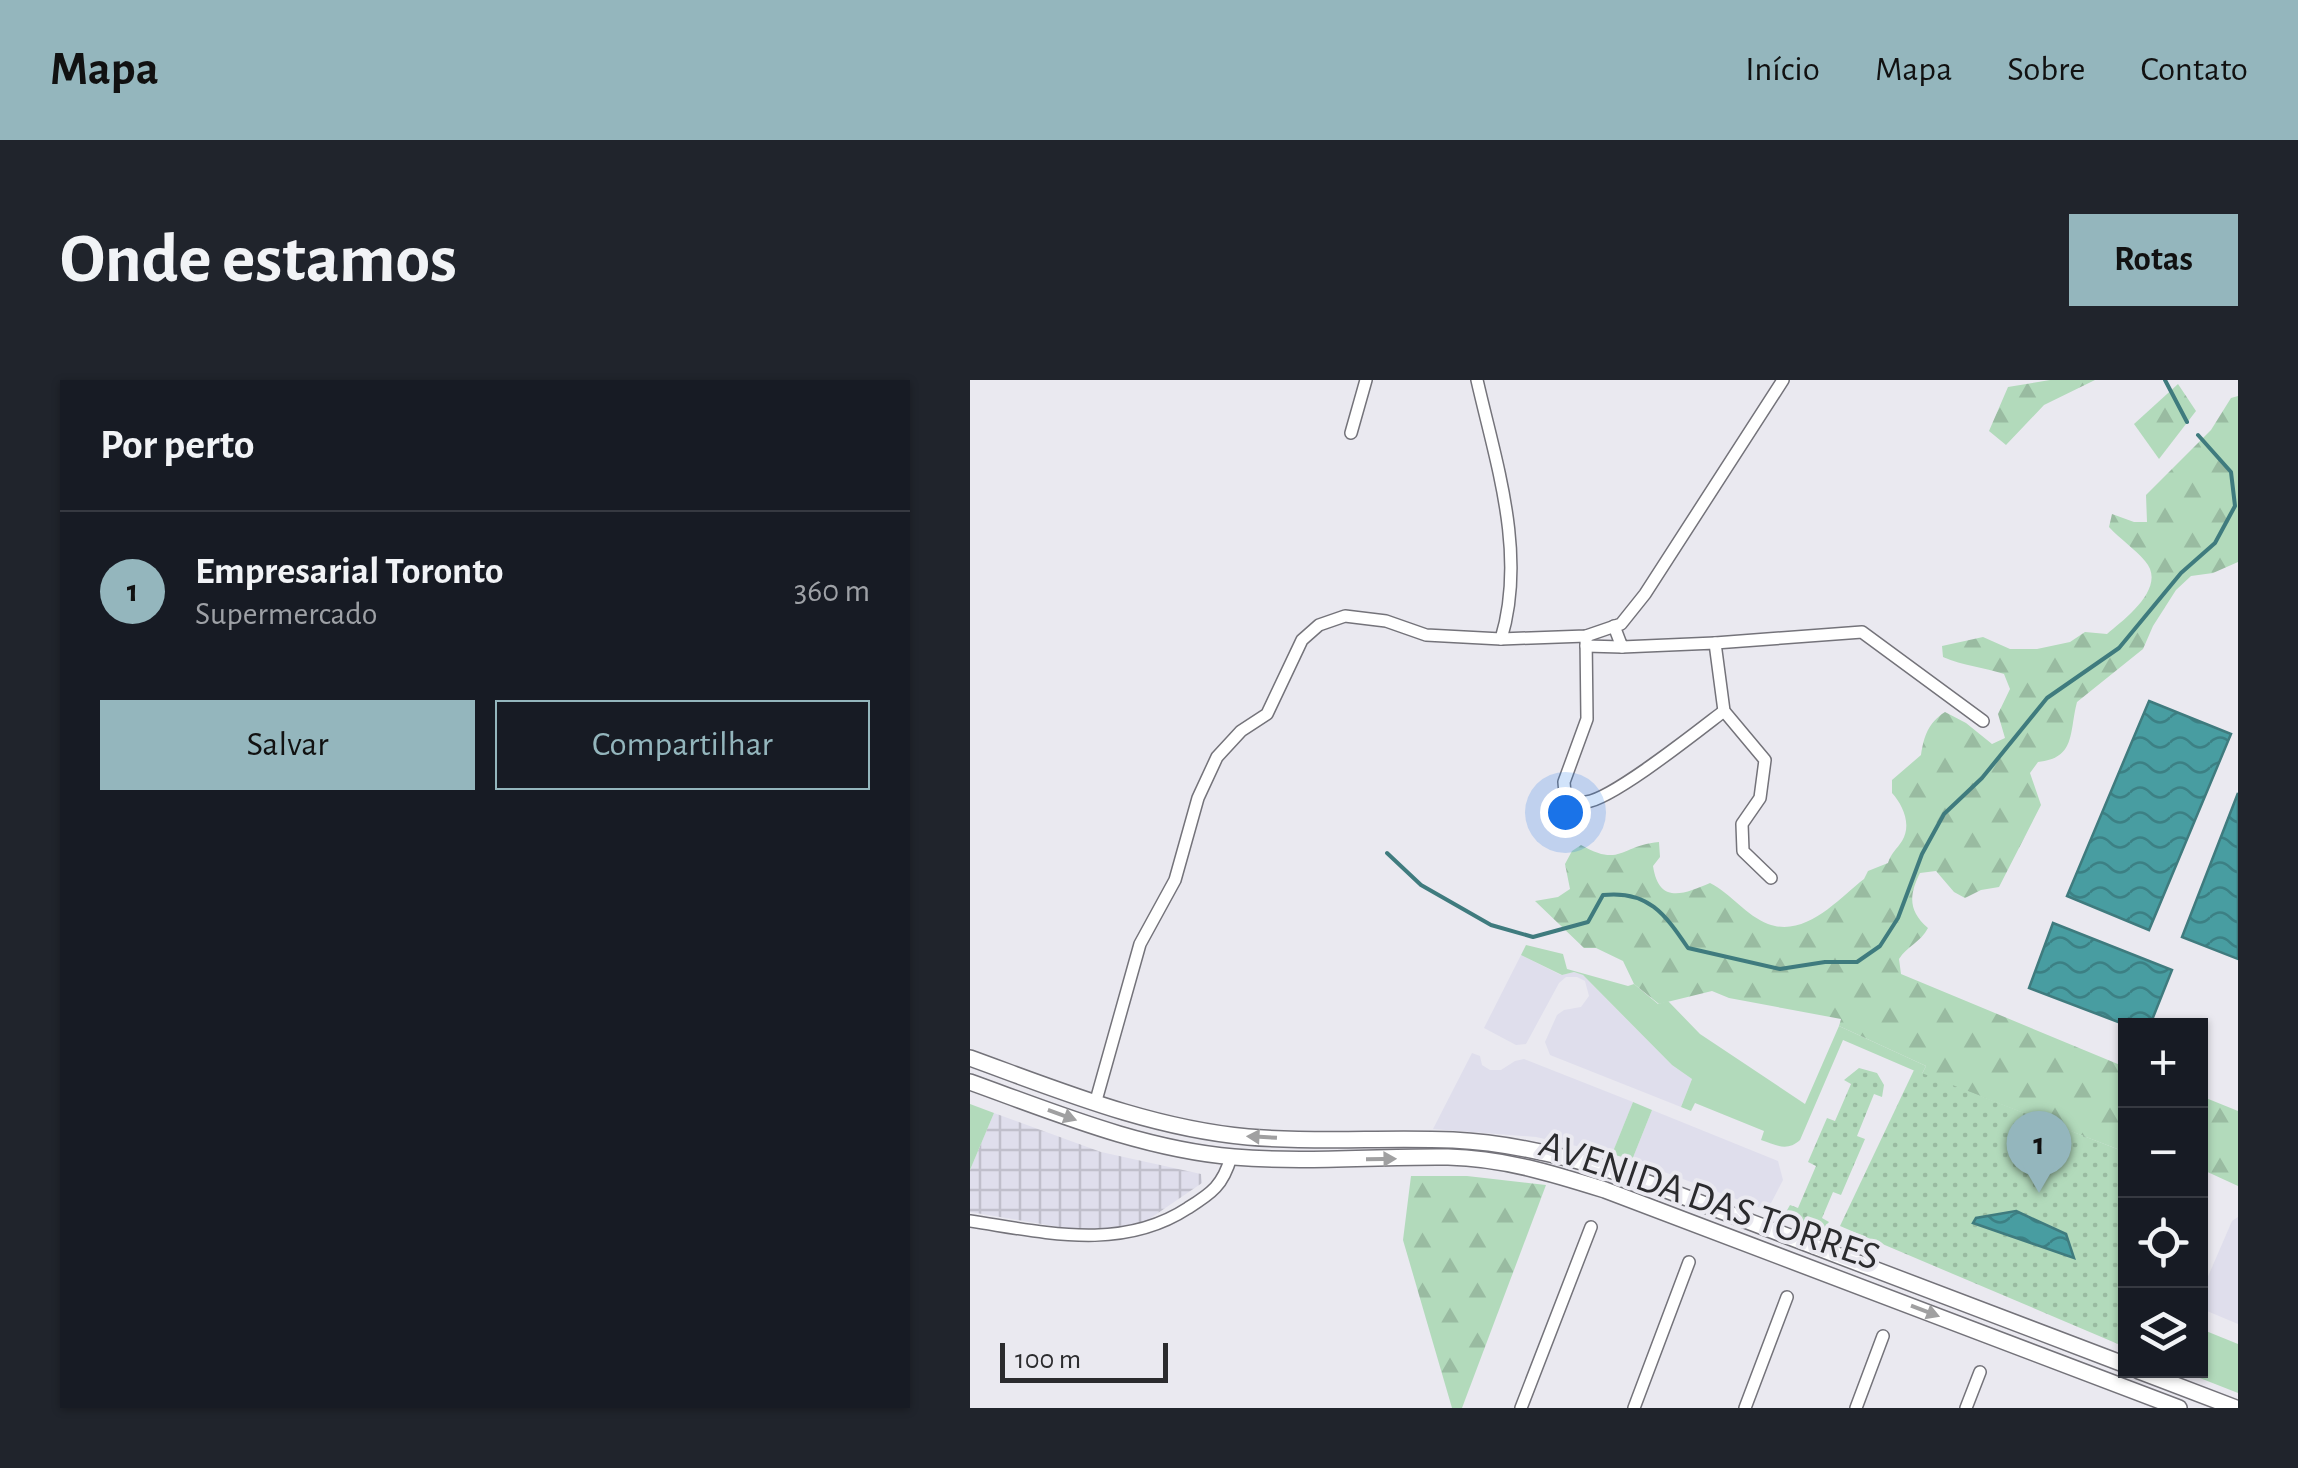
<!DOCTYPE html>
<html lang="pt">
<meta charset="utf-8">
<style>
body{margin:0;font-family:"Alegreya Sans",sans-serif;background:#20242c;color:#f1f3f6}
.controls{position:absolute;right:30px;bottom:30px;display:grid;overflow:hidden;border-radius:0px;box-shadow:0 2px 8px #0004}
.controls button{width:90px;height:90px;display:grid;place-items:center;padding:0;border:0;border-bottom:2px solid #363941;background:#171b24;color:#f1f3f6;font:50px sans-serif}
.scale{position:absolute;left:30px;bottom:25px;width:168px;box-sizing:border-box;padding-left:10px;border:5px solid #2b2b2e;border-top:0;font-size:28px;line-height:35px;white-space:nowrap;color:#2b2b2e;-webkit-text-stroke:8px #eae9f0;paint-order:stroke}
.you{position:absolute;left:595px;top:432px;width:35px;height:35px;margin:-25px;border:8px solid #fff;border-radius:50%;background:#1a73e8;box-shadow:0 0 0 15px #1a73e833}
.badge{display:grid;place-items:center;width:65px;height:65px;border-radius:50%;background:#94b6bd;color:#111;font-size:32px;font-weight:700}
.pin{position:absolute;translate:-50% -82px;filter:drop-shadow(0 2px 5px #0008)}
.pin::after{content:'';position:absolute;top:52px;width:35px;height:30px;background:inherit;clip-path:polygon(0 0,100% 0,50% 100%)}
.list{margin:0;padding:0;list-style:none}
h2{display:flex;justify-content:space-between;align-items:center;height:130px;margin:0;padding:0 40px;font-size:42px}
h2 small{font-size:32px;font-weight:400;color:#9ea1a6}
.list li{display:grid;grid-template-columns:65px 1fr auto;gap:30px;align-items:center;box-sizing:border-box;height:160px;padding:0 40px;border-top:2px solid #363941}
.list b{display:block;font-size:38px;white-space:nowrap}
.list p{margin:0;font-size:32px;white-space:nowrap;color:#9ea1a6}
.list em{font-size:32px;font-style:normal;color:#9ea1a6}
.actions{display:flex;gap:20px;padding:30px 40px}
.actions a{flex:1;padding:22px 0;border:2px solid #94b6bd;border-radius:0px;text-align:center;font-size:35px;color:#94b6bd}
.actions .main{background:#94b6bd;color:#111}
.icon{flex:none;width:55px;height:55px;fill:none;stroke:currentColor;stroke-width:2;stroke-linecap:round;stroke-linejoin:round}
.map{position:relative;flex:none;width:1268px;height:1028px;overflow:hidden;border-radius:0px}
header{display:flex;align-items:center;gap:60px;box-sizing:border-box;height:140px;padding:0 50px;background:#94b6bd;color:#111}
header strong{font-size:48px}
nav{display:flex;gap:55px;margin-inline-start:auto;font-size:35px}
.intro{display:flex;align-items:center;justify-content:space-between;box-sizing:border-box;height:240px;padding:0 60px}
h1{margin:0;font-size:70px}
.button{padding:25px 45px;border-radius:0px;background:#94b6bd;color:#111;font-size:35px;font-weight:700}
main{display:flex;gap:60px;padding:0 60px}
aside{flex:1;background:#171b24;border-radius:0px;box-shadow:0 2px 8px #0004}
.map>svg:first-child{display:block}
.built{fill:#dfdeec}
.industrial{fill:url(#industrial-grid)}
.grass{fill:#b2dabb}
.forest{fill:url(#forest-firs)}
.park{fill:url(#park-dots)}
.water{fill:url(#water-waves);stroke:#3f7b7e;stroke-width:2.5}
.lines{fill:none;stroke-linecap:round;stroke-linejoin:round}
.stream{stroke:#3f7b7e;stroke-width:4}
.minor-casing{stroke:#74737a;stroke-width:14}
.secondary-casing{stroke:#74737a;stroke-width:18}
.minor{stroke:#fff;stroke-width:11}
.secondary{stroke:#fff;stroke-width:15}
.oneway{fill:#a0a0a1}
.labels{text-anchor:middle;stroke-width:8;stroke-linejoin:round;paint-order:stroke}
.street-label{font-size:40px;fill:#2b2b2e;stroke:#eae9f0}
</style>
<header>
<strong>Mapa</strong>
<nav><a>Início</a><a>Mapa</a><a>Sobre</a><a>Contato</a></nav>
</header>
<div class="intro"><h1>Onde estamos</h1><a class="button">Rotas</a></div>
<main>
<aside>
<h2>Por perto<small></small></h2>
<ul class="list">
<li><span class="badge">1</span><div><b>Empresarial Toronto</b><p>Supermercado</p></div><em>360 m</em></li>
</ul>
<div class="actions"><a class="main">Salvar</a><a>Compartilhar</a></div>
</aside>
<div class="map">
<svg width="1268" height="1028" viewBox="0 0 1268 1028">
<defs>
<pattern id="industrial-grid" width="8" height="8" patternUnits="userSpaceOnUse" patternTransform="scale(2.5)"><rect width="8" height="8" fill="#dfdeec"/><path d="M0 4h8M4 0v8" fill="none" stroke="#c0bfcb"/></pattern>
<pattern id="forest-firs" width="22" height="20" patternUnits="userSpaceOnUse" patternTransform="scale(2.5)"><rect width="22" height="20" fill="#b2dabb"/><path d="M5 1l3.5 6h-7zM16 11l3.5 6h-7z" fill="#99bba1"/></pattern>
<pattern id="park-dots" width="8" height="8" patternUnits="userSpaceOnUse" patternTransform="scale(2.5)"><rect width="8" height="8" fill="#b2dabb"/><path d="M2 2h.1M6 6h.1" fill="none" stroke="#99bba1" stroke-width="1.8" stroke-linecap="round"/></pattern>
<pattern id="water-waves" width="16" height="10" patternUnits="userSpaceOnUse" patternTransform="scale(2.5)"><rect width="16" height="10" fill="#489da1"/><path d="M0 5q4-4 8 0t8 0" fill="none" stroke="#3c8084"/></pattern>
</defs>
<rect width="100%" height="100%" fill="#eae9f0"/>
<!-- built -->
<g class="built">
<polygon points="551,575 591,595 604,592 613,595 702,685 722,699 711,727 580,675 575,662 587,635 594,630 611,627 619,616 615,601 607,597 596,597 589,603 556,664 546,665 514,648"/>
<polygon points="502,673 510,676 512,685 520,690 531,690 545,681 554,679 663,722 642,774 566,757 463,749"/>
<polygon points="682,730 808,781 813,800 799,827 796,830 662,780"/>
<polygon points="1268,837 1268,944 1237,931 1231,924 1230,915 1262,841"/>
</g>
<!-- industrial -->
<polygon class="industrial" points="24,733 131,772 231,794 232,803 166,848 101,849 0,832 0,790"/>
<!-- grass -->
<g class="grass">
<path d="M 556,565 L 593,574 L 597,589 L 658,606 L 664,604 L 688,624 L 698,621 L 730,654 L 835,724 L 869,646 L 956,686 L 952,694 L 873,660 L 830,760 C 817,772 806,765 791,760 L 794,751 L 725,723 L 721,731 L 711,727 L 722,699 L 702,685 L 613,595 L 604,592 L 592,595 L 551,575 Z"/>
<polygon points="663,722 682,730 662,780 642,774"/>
<polygon points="0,724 24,733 0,790"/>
<polygon points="1231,949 1268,964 1268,1013 1212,991 1230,991"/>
</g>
<!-- forest -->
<g class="forest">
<polygon points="1080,0 1125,0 1074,25 1036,65 1019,51 1038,7"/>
<polygon points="1208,4 1226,31 1189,79 1164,44"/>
<path d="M 1268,16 L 1268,182 L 1243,193 L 1221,196 L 1206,210 L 1183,246 L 1173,269 L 1107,322 C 1099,353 1106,378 1068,382 L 1060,393 L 1071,425 L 1029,507 L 1011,510 L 995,518 L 984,512 L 966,491 L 950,493 C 939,515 938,531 958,548 C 951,562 937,566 929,579 L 931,594 L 1155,687 L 1155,772 L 952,694 L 956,686 L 869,646 L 871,639 L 759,618 L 742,611 L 689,624 L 664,604 L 653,581 L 626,568 L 614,568 L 565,521 L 588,517 L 600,509 L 595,484 L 602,471 L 611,465 C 651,488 651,465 689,462 L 690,477 L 683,486 C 689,525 714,514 740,503 C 760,513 777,536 798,544 C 836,558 868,519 894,499 L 898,491 L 918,483 C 921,473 927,469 932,461 C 942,445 933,425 922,413 L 922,400 L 951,375 C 954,356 958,343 975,332 L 996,343 L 1022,364 L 1035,358 L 1028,334 L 1040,309 L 1034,294 C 1014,287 993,286 973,277 L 972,266 L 1013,257 L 1040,269 L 1067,269 L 1100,262 L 1115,252 L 1137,254 C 1155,239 1198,207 1175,181 C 1165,169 1150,159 1139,147 L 1142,134 L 1164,142 L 1177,142 L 1176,115 L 1241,50 L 1261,18 Z"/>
<polygon points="1231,716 1268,731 1268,806 1231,789"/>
<polygon points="441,796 497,796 576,805 492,1028 482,1028 433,860"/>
</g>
<!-- park -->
<g class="park">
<polygon points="889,688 907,693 914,705 912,717 904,714 887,756 895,759 871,815 863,812 852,838 859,842 852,850 819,838 816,832 820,825 828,828 846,786 838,782 857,738 865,741 881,704 874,700"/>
<polygon points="944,690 1155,772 1155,967 870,846"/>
</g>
<!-- water -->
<g class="water">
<polygon points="1179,321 1261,354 1179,550 1097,516"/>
<polygon points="1268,413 1268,579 1212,557"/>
<polygon points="1083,543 1202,590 1180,645 1156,645 1059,608"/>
<polygon points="1046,831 1096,854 1104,878 1003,843 1006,838"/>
</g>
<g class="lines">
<!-- stream -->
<g class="stream">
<polyline points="1195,0 1217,42"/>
<path d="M 417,473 L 451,505 L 521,545 L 563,557 L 618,542 L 633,515 C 678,510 695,534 718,568 L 810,589 L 855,582 L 887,582 L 910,566 L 928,538 L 952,474 L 974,434 L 1012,398 L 1077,318 L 1149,268 L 1211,193 L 1245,163 L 1265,126 L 1261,92 L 1228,55"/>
</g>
<!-- minor casing -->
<g class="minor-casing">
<g id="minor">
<path d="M 507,0 C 526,83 557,174 531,259"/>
<polyline points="381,53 396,0"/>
<polyline points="644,246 652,267 745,263 754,331 795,380 790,418 772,444 773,471 801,498"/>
<path d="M 616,256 L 617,339 L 594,402 L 595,414 C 602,419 607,423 616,422 C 643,419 729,350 754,331"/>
<polyline points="745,263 892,252 1013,341"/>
<polyline points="616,266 652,267"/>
<polyline points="125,724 170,564 205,500 228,418 247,377 271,351 297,334 332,260 349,245 375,236 416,241 456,255 531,259 616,256 651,244 675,214 813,0"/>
<path d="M 0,841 C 74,852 151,872 218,828 C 242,813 253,805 261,777"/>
<polyline points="551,1028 621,847"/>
<polyline points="664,1028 719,882"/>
<polyline points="775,1028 817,917"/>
<polyline points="886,1028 913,956"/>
<polyline points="996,1028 1010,992"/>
</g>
</g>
<!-- secondary casing -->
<g class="secondary-casing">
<g id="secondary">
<path d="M 0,678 C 91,711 180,748 278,757 C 346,763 415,757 483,760 C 545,763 604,778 662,797 L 1156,985"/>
<path d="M 0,702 C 86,733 172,769 264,777 C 336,783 407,776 478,777 C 533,778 584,794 635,810 L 1209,1028"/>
<polyline points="1169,991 1266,1028"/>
</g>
</g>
<!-- minor -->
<use href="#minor" class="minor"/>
<!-- secondary -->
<use href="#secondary" class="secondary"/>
</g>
<!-- one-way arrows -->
<defs><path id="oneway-solid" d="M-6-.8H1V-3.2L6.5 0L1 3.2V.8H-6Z" transform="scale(2.5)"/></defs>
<g class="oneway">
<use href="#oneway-solid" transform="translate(92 735) rotate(20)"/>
<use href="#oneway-solid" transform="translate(292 757) rotate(-177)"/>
<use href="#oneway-solid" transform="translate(411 779) rotate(-1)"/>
<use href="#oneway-solid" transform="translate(955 931) rotate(21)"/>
</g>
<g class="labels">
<!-- street labels -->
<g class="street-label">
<text transform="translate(740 819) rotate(19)" y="14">AVENIDA DAS TORRES</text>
</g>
</g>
</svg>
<div class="controls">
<button>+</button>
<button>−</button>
<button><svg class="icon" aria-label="locate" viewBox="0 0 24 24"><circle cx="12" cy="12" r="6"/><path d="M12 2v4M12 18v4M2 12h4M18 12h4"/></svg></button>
<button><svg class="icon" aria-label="layers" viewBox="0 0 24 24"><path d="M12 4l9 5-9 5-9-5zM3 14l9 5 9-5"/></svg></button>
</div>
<div class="scale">100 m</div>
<div class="you"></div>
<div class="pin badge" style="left:1069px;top:813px">1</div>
</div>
</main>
